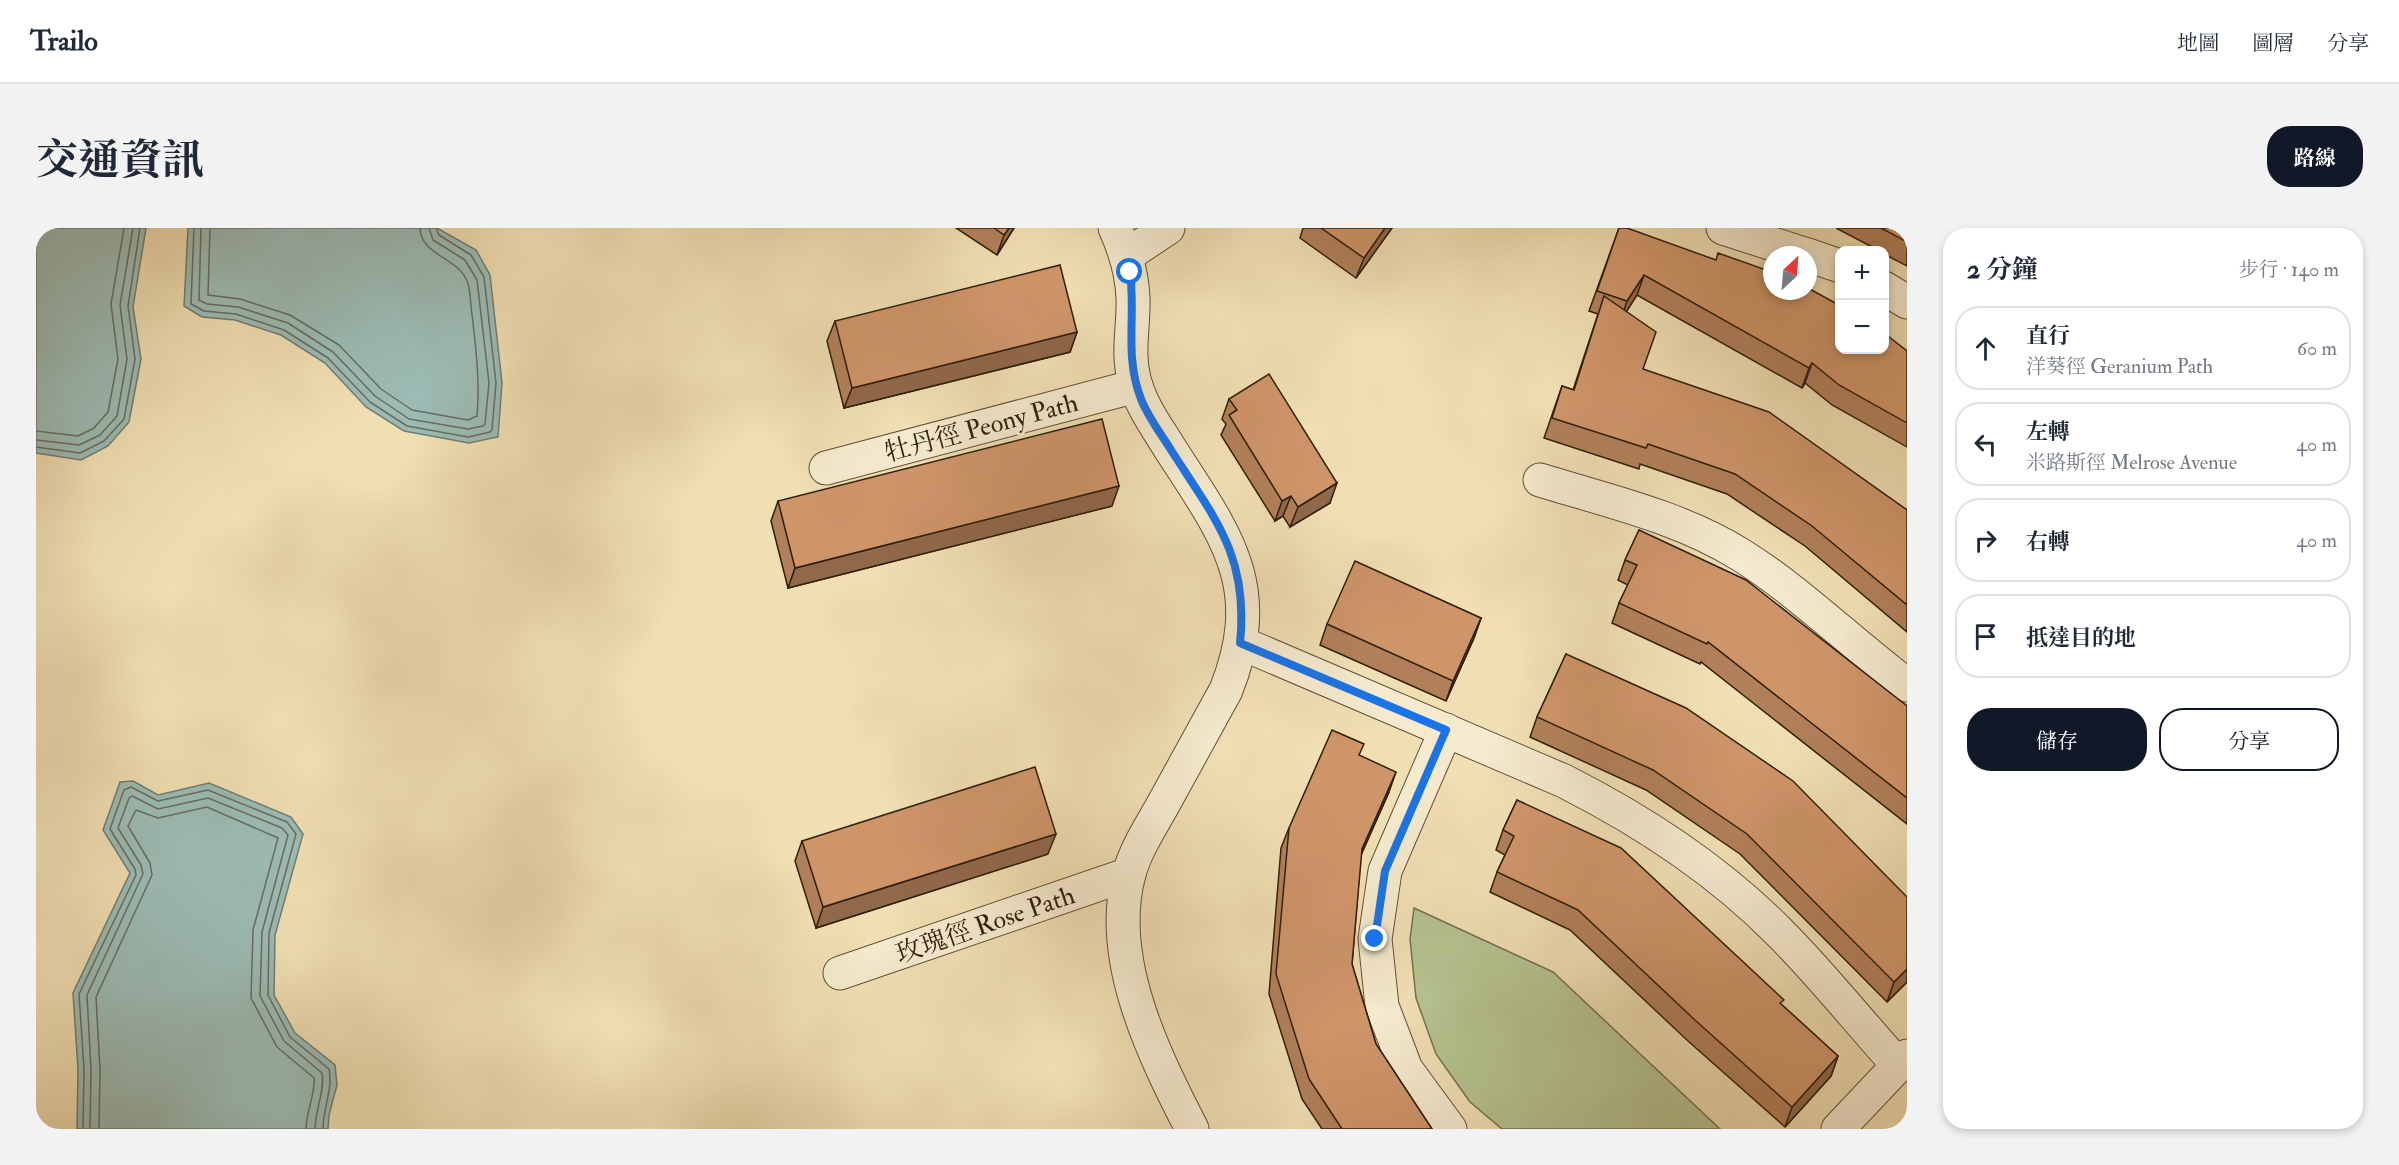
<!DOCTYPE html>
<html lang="zh-TW">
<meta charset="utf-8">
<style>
body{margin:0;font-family:"IM FELL Double Pica","Noto Serif TC",serif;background:#f2f2f3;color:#1f2937}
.controls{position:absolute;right:18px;top:18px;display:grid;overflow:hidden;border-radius:12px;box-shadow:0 3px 9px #0003}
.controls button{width:54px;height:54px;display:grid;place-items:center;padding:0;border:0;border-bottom:2px solid #e0e1e3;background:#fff;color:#1f2937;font:30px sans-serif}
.compass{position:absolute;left:1727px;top:18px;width:54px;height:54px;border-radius:50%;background:#fff;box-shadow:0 3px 9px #0003;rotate:26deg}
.stop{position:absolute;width:18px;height:18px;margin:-14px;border:4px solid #1a73e8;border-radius:50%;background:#fff}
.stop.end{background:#1a73e8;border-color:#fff;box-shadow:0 2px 6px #0008}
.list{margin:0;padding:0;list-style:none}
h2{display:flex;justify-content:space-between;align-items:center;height:78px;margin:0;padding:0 24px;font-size:26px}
h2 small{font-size:20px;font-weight:400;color:#747a83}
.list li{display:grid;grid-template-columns:39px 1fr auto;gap:18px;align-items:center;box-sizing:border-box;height:84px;margin:0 12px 12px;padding:0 12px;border:2px solid #e0e1e3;border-radius:24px}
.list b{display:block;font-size:22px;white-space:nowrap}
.list p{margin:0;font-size:20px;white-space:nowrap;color:#747a83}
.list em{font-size:20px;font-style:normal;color:#747a83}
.actions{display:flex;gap:12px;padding:18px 24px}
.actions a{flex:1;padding:14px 0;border:2px solid #111827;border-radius:24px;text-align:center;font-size:21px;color:#111827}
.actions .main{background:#111827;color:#fff}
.icon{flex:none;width:33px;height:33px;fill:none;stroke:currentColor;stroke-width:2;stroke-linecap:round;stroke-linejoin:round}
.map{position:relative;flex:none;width:1871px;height:901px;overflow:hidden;border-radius:24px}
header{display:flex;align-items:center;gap:36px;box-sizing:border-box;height:84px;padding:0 30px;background:#fff;border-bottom:2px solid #e0e1e3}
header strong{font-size:28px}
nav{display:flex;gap:33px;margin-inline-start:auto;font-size:21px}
.intro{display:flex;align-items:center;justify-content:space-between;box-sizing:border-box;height:144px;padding:0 36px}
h1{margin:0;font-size:42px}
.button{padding:15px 27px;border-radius:24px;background:#111827;color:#fff;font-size:21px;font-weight:700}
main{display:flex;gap:36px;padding:0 36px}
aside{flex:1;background:#fff;border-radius:24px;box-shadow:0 3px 9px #0003}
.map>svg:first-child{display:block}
.green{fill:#b5c390;stroke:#73714f;stroke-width:1.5}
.water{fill:#9cbbb4;stroke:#717d72;stroke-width:1.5}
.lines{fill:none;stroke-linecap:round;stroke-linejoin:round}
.shore{stroke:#666d61;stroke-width:1.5}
.minor-casing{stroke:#614f37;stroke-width:35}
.minor{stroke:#f5eace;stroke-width:33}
.wall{fill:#b1805a;stroke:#311f0e;stroke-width:1.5}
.shaded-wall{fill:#90684a;stroke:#311f0e;stroke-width:1.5}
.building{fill:#ce9569;stroke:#311f0e;stroke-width:1.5}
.route{stroke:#1a73e8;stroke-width:8}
.labels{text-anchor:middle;stroke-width:6;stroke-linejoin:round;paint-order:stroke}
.street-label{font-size:26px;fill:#311f0e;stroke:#f5eace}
</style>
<header>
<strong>Trailo</strong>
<nav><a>地圖</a><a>圖層</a><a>分享</a></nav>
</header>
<div class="intro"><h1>交通資訊</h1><a class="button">路線</a></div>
<main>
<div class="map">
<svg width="1871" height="901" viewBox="0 0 1871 901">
<rect width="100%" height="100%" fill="#f0dfb3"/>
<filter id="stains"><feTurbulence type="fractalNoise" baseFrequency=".00333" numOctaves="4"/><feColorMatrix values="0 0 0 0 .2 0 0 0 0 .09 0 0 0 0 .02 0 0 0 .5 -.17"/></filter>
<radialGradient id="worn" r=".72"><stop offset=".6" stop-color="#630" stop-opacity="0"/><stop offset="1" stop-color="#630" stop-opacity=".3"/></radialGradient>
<!-- green -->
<polygon class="green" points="1378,680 1517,744 1684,901 1466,901 1434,874 1400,826 1380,770 1374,711"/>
<!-- water -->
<g class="water">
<polygon points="0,0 110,0 97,79 105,131 93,194 72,218 45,232 0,225"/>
<polygon points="152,0 401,0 440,22 454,47 466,155 462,209 433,215 368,203 330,179 289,135 245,107 199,92 166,89 148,78"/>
<polygon points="97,553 122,567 173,555 255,589 267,606 239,707 238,767 259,805 299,837 301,857 293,887 292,901 41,901 42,841 37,765 94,645 67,602 84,554"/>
</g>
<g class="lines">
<!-- shore -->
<g class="shore">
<polyline points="158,0 155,76 168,83 200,86 248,102 292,130 334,174 371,198 432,209 454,204 456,202 460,155 448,49 435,27 403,7 400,0"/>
<polyline points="165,0 163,72 171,76 202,79 252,95 297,124 339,168 373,191 432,201 447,198 449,196 453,155 441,52 429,32 397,12 393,0"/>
<path d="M 174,0 L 172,67 L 204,71 L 254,87 L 303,117 L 345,161 L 376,182 L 432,192 L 441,188 C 444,152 440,122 436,86 C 434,76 435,62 431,53 C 422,29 385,28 384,0"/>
<polyline points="0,203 42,208 58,200 72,184 82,131 75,76 88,0"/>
<polyline points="0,212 43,217 64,207 81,188 91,131 84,77 97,0"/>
<polyline points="0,219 44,225 68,213 88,191 99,131 92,78 104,0"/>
<path d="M 47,901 L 48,841 L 43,766 L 100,647 L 99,641 L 74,601 L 88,562 L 95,559 L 122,573 L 172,562 L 251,594 L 260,606 L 233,705 L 232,767 L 254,809 L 293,841 C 297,863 287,879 287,901"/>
<path d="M 54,901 L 55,841 L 51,767 L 107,646 L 105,637 L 82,600 L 93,570 L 96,568 L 122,581 L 172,570 L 246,600 L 252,607 L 226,704 L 224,768 L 248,813 L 286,845 C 289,864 279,882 279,901"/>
<path d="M 63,901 L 64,841 L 60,769 L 116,647 L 114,635 L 92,598 L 100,582 L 122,590 L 171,579 L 242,610 L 217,702 L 215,770 L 241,819 L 278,850 C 280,863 270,884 270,901"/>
</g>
<!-- minor casing -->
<g class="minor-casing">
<g id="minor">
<path d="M 1079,0 C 1089,22 1096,45 1097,70 C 1098,98 1091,123 1098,151 C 1104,176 1120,198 1133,219 C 1188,305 1232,356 1190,462 C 1170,499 1149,536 1129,573 C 1116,597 1100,620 1093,646 C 1070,731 1118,827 1156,901"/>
<polyline points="1687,0 1771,27"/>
<polyline points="1772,27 1804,38"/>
<polyline points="1090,28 1132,0"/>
<polyline points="1848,60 1871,74"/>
<polyline points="790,240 1100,158"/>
<path d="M 1504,252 C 1572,273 1644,289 1705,327 C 1764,364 1815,415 1871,457"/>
<path d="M 1205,415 L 1528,553 C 1607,593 1681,641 1744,705 C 1786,747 1823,794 1863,838"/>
<polyline points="1410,502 1349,643 1339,711 1346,778 1370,841 1414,901"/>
<polyline points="804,745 1093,646"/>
<polyline points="1802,901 1871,828"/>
</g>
</g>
<!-- minor -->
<use href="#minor" class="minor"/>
</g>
<!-- wall -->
<g class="wall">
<polygon points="920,0 978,0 961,27"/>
<polygon points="1267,0 1356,0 1320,50 1264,10"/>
<polygon points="1583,0 1871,123 1871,219 1796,177 1769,155 1766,160 1601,67 1590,83 1607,141 1871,282 1871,404 1769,318 1691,266 1604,236 1603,241 1508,210 1526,158 1537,162 1562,86 1553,83"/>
<polygon points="1800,0 1871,0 1871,38 1848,26 1848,22 1842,22"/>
<polygon points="799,93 1041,104 1034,124 808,180 791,113"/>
<polygon points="1193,171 1294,275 1254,299 1247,288 1239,293 1185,207 1190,196 1186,191"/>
<polygon points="742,273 1076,278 752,360 735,293"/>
<polygon points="1603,302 1871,478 1871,596 1665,434 1664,436 1576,395 1583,375 1592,357 1582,352 1589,332"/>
<polygon points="1445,390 1438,410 1410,473 1284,417 1291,396"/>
<polygon points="1530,426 1871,754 1851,774 1704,626 1610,562 1494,509 1501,489"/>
<polygon points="1323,527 1353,564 1325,626 1316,736 1340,816 1396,901 1286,901 1266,871 1233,766 1245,620 1253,600"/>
<polygon points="1481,572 1746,777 1802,828 1795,848 1749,899 1652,813 1534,702 1454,664 1461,644 1469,627 1460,622 1467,602"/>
<polygon points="766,613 1012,626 780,700 759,633"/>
</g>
<!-- shaded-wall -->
<g class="shaded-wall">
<polygon points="973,0 978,0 961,27 968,7"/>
<polygon points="1349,0 1356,0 1320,50 1328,30"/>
<polygon points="1608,47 1601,67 1584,94 1591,73"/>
<polygon points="1041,104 1034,124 808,180 816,160"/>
<polygon points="1776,135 1769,155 1766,160 1773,140"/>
<polygon points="1301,255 1294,275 1254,299 1262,279"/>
<polygon points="1083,258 1076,278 752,360 759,340"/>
<polygon points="1255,268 1247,288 1239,293 1246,273"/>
<polygon points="1445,390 1438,410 1410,473 1417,453"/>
<polygon points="1360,544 1353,564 1319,641 1326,621"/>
<polygon points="1020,606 1012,626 780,700 787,679"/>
<polygon points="1871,741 1871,754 1851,774 1858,754"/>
<polygon points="1802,828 1795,848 1749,899 1756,879"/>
</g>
<!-- building -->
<g class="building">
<polygon points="958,0 973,0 968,7"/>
<polygon points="1285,0 1349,0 1328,30"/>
<polygon points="1583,0 1591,0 1680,32 1682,25 1736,44 1736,63 1772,63 1772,60 1803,77 1803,122 1848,122 1848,105 1871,123 1871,195 1803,157 1776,135 1773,140 1608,47 1591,73 1561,63"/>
<polygon points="1845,0 1871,0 1871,14"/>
<polygon points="1024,37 1041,104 816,160 799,93"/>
<polygon points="1568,68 1620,104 1607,141 1733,184 1871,282 1871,377 1776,298 1699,246 1612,216 1610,220 1516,190 1526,158 1538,162"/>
<polygon points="1233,146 1301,255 1262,279 1255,268 1246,273 1193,187 1201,182 1193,171"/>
<polygon points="1066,191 1083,258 759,340 742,273"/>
<polygon points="1603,302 1710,352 1871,478 1871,570 1672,414 1671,416 1583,375 1601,337 1589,332"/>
<polygon points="1319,333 1445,390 1417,453 1291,396"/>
<polygon points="1530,426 1650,480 1757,553 1871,669 1871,741 1858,754 1711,606 1617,542 1501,489"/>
<polygon points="1296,502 1328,516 1323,527 1360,544 1326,621 1316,736 1340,816 1396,901 1306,901 1273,851 1240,746 1253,600"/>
<polygon points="999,539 1020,606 787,679 766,613"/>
<polygon points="1481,572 1585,620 1748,772 1744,775 1802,828 1756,879 1660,793 1542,682 1461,644 1478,608 1467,602"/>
</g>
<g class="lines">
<!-- route -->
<path class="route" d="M 1094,44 C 1100,89 1088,127 1105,171 C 1112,189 1125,206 1135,222 C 1179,291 1213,328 1204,415 L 1410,502 L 1349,643 L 1339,711"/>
</g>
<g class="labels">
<!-- street labels -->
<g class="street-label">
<text transform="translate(945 199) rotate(-15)" y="9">牡丹徑 Peony Path</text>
<text transform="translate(949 696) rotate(-19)" y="9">玫瑰徑 Rose Path</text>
</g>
</g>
<rect width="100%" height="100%" filter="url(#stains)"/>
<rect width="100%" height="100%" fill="url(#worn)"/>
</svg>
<div class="controls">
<button>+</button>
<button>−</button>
</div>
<svg class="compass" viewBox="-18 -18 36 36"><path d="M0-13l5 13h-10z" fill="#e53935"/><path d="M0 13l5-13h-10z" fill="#747a83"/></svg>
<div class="stop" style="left:1094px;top:44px"></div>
<div class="stop end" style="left:1339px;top:711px"></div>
</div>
<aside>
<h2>2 分鐘<small>步行 · 140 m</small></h2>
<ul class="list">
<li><svg class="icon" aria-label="ahead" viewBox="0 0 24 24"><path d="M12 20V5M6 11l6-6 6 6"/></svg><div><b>直行</b><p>洋葵徑 Geranium Path</p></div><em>60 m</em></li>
<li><svg class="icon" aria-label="left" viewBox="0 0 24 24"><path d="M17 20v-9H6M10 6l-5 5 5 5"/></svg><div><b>左轉</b><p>米路斯徑 Melrose Avenue</p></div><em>40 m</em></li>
<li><svg class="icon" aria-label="right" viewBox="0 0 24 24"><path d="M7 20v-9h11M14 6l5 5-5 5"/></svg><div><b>右轉</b></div><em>40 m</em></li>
<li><svg class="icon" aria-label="arrive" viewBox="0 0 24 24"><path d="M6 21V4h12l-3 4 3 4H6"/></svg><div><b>抵達目的地</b></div></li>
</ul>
<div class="actions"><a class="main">儲存</a><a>分享</a></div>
</aside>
</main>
